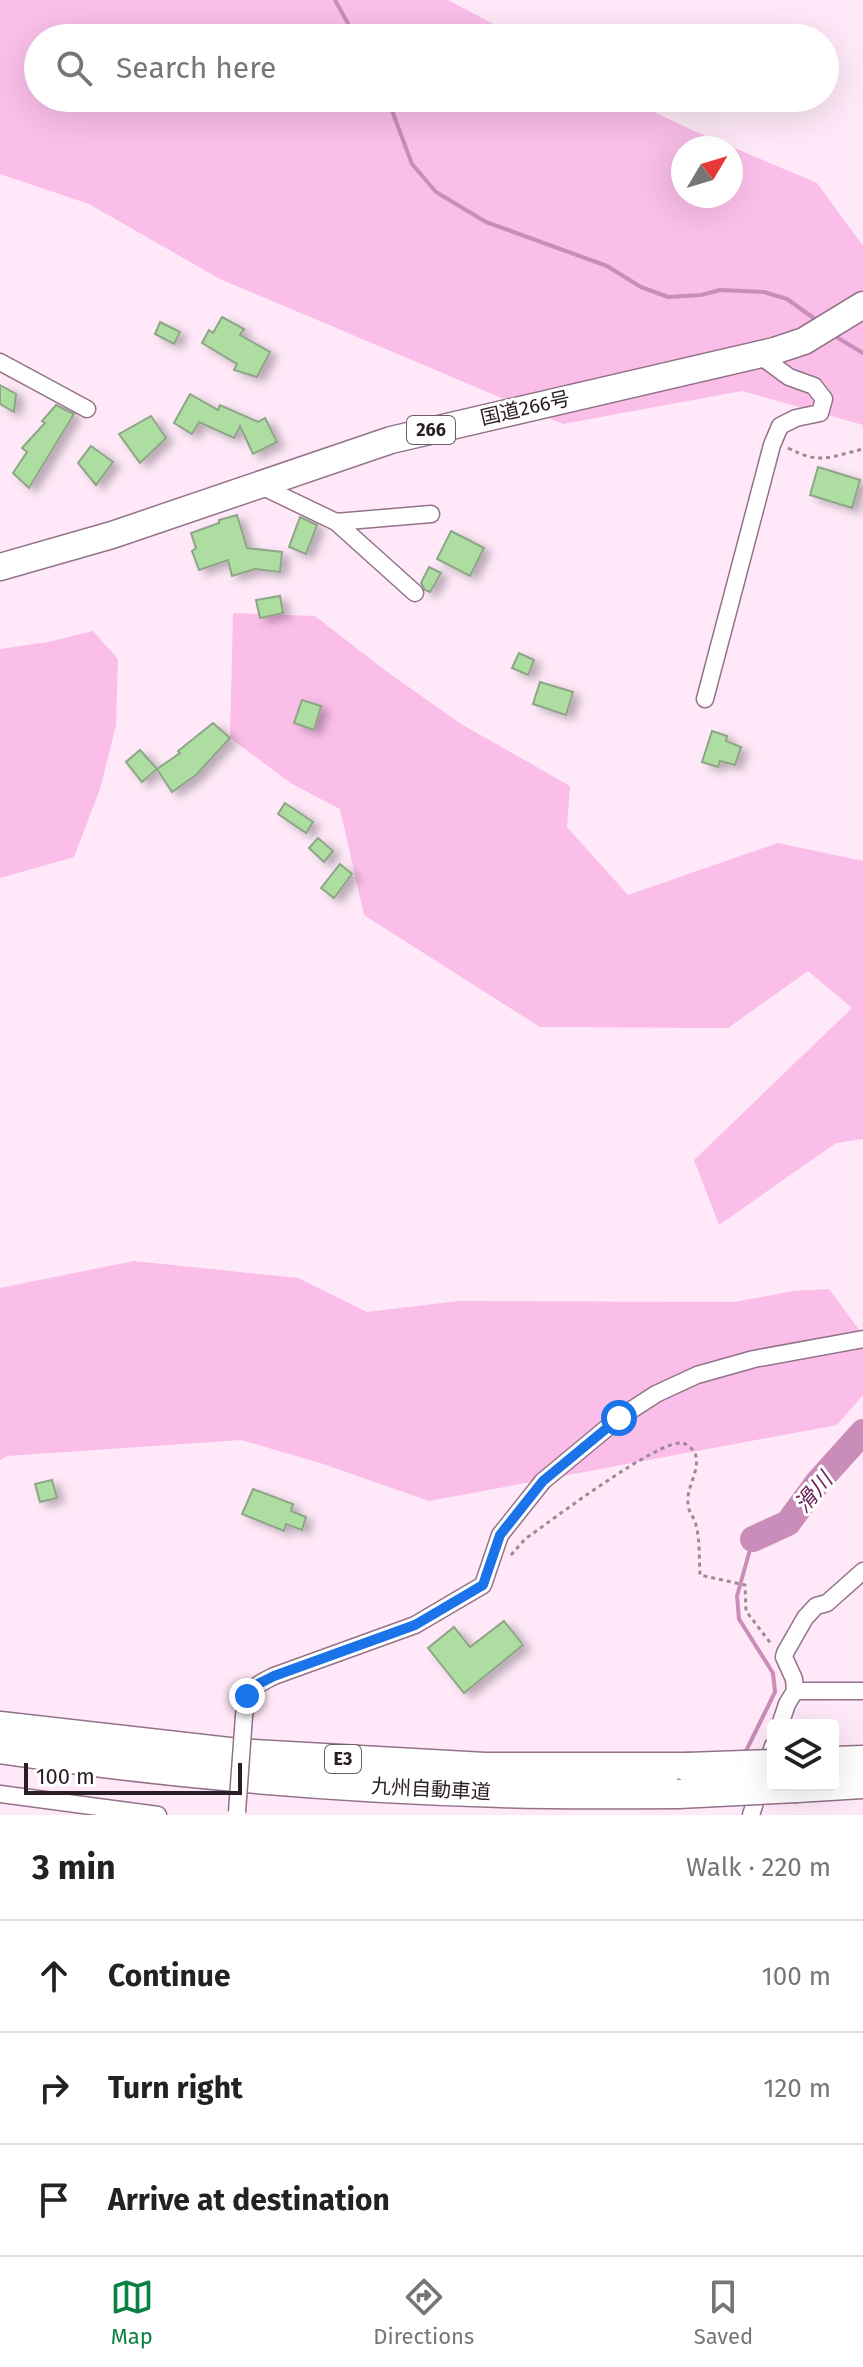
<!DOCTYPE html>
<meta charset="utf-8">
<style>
body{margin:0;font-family:"Fira Sans","Noto Sans JP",sans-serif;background:#f2f2f2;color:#222}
.controls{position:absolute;right:24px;bottom:24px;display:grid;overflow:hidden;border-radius:8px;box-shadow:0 8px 32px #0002}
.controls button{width:72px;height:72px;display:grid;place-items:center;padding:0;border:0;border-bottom:2px solid #e0e0e0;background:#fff;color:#222;font:40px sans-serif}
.compass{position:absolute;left:671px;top:136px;width:72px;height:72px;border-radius:50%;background:#fff;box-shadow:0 8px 32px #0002;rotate:52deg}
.scale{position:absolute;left:24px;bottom:20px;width:218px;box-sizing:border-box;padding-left:8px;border:4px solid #291d26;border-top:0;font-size:22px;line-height:28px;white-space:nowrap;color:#291d26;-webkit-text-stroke:6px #fff;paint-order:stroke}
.stop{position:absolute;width:24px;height:24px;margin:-18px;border:6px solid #1a73e8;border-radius:50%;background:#fff}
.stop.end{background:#1a73e8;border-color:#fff;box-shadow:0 2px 8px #0008}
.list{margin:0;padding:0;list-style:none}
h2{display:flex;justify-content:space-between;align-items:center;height:104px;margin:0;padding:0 32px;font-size:34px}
h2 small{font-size:26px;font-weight:400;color:#767676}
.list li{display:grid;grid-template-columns:52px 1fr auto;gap:24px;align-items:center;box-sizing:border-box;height:112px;padding:0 32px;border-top:2px solid #e0e0e0}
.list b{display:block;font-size:30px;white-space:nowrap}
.list em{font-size:26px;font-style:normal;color:#767676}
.icon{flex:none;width:44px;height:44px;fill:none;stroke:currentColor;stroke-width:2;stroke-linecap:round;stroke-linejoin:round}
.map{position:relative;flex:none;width:863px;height:1815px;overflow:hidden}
.search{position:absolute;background:#fff;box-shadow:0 8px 32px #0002;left:24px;right:24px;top:24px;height:88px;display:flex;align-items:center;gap:20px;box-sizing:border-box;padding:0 28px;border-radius:44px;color:#767676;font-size:30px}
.sheet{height:440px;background:#fff}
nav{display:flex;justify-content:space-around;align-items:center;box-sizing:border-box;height:112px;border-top:2px solid #e0e0e0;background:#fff;font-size:22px;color:#767676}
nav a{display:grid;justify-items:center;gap:4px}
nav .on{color:#0b8043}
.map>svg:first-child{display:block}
.green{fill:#fabee8;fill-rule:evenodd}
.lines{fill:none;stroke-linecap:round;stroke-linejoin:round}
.stream{stroke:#ca8cb9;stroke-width:4}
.river{stroke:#ca8cb9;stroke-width:26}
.building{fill:#addda1;stroke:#8ea588;stroke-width:2;filter:url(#shadow)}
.minor-casing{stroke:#927389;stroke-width:19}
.trunk-casing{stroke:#927389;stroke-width:29}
.motorway-casing{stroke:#927389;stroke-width:31}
.path{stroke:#9c8b97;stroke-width:3;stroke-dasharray:4 4;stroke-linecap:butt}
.minor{stroke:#fff;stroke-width:16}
.trunk{stroke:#fff;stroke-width:26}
.motorway{stroke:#fff;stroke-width:28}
.minor-bridge-casing{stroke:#927389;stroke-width:19;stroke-linecap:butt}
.motorway-bridge-casing{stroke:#927389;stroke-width:31;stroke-linecap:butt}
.minor-bridge{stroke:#fff;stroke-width:16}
.motorway-bridge{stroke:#fff;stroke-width:28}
.route{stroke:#1a73e8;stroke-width:10}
.labels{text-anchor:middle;stroke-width:6;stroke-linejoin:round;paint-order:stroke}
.shield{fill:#fff;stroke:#696167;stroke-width:2}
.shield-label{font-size:18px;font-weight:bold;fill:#291d26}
.street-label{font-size:20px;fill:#291d26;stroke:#fff}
.water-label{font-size:22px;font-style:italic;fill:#6b225b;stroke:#fff}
</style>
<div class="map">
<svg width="863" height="1815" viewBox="0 0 863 1815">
<defs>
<filter id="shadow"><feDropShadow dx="7" dy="4.5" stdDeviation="4" flood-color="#0004"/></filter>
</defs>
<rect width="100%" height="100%" fill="#ffe9f8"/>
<!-- green -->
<g class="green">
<path d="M 0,0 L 448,0 L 520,38 L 38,38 L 38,98 L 625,98 L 694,131 L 817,183 L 863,246 L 863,425 L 742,391 L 563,424 L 220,279 L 89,204 L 0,174 ZM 683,148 L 731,148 L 731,196 L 683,196 Z"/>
<polygon points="233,613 315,616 386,671 461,724 570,786 567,827 628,895 778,843 863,861 863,1139 836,1143 719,1225 694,1160 852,1008 808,971 728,1028 540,1027 364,915 340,809 292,784 230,738"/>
<polygon points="93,631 118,659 116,725 100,789 74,857 0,878 0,649 48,642"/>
<polygon points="134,1261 298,1278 367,1312 458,1301 735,1302 793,1291 829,1289 863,1335 863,1395 837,1425 429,1501 320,1463 241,1440 7,1456 0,1460 0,1288"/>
</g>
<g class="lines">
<!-- stream -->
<g class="stream">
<polyline points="335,0 356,38"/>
<polyline points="384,98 391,108 412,164 436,192 486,222 607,266 641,287 668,297 701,295 720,290 764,292 787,299 815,319"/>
<polyline points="838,338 863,353"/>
<polyline points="745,1753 775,1692 773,1673 739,1619 737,1596 753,1539"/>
</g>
<!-- river -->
<polyline class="river" points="753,1539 788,1523 818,1482 863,1432"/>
</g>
<!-- building -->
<g class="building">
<polygon points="222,317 244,329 240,335 270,352 257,377 234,370 237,364 202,343 209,330 213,333"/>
<polygon points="160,322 180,332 174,344 155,334"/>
<polygon points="0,385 16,394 14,412 0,404"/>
<polygon points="190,394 218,410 220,405 258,422 265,418 277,442 253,454 240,426 234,438 199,422 192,434 174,423"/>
<polygon points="56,405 74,414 29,488 13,473 27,452 22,448 45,423 42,421"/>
<polygon points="151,416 166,438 140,463 119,434"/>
<polygon points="91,446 113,462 96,485 78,463"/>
<polygon points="818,467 860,480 852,508 810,495"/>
<polygon points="237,515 247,548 282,552 280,572 255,569 232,576 228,560 199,570 192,551 196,548 191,533 219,523 219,520"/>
<polygon points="300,517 317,525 306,554 289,547"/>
<polygon points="451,531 484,548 470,576 437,559"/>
<polygon points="429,567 441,573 430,592 425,590 421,583"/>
<polygon points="280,596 283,613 260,618 256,600"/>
<polygon points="519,653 534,660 528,675 512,668"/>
<polygon points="540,682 573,692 566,715 533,704"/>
<polygon points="302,700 321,706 314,730 294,723"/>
<polygon points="213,723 230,738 196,775 172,792 157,769 180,753 178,751"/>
<polygon points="712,731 727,736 726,741 741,747 735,765 720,761 718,767 702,762"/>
<polygon points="140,750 157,769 142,782 126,762"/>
<polygon points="285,803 313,822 306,833 278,814"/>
<polygon points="318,838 333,851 324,862 309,848"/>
<polygon points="340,864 352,874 334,898 321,888"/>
<polygon points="52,1480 57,1498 40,1502 35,1484"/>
<polygon points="253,1489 293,1504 291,1511 306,1517 302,1530 286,1524 284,1531 242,1514"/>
<polygon points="504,1621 523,1645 464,1693 428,1648 454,1627 470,1647"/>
</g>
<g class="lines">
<!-- minor casing -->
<g class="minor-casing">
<g id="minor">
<polyline points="0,362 87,409"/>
<polyline points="259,485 336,522 431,514 336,522 415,593"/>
<polyline points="705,699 772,445 780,426 796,418 820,413 824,399 814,386 789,377 759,355"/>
<polyline points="795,1691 863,1691"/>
<path d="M 244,1716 C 248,1689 250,1688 274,1676 L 415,1625 L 483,1585 L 500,1535 L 543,1481 L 619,1418 L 656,1394 L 697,1375 L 754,1359 L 863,1339"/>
<polyline points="780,1725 787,1704 795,1691 794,1679 784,1657 785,1653 805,1618 816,1606 827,1603 863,1571"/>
<polyline points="0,1794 158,1815"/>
<polyline points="751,1815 773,1746"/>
</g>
</g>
<!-- trunk casing -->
<g class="trunk-casing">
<polyline id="trunk" points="0,567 112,535 391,440 774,351 804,341 863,305"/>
</g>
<!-- motorway casing -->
<g class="motorway-casing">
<g id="motorway">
<polyline points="0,1726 238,1753 485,1767 687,1767"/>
<path d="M 0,1749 C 166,1774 334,1788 502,1793 C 561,1795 619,1794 678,1794"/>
<polyline points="833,1761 863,1760"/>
<polyline points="797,1788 863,1784"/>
</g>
</g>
<!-- path -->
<g class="path">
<path d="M 788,448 C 820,465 829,457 863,449"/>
<path d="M 511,1555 L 525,1539 C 551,1521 658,1439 683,1443 C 686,1444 691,1448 693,1450 C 703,1463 689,1483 688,1497 C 687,1514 693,1513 696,1525 C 700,1541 699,1559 700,1575 L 745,1585 L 746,1611 L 772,1645"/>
</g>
<!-- minor -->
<use href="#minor" class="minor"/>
<!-- trunk -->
<use href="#trunk" class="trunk"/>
<!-- motorway -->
<use href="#motorway" class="motorway"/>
<!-- minor-bridge casing -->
<g class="minor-bridge-casing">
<polyline id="minor-bridge" points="237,1812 244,1716"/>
</g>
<!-- motorway-bridge casing -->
<g class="motorway-bridge-casing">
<g id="motorway-bridge">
<polyline points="687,1767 773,1764"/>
<polyline points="678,1794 797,1788"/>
</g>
</g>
<!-- minor-bridge -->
<use href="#minor-bridge" class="minor-bridge"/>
<!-- motorway-bridge -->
<use href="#motorway-bridge" class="motorway-bridge"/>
</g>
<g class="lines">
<!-- route -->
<polyline class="route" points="247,1696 258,1684 274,1676 415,1625 483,1585 500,1535 543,1481 619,1418"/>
</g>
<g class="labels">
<!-- shield labels -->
<g class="shield">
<rect x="407" y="416" width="48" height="28" rx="6"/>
<rect x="325" y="1745" width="36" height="28" rx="6"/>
</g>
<g class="shield-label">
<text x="431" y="436">266</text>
<text x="343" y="1765">E3</text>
</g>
<!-- street labels -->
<g class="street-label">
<text transform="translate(525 408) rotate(-13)" y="7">国道266号</text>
<text transform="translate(431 1789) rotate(3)" y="7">九州自動車道</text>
</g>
<!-- water labels -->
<g class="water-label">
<text transform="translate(813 1492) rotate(-50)" y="8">滑川</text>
</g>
</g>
</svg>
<div class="controls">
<button><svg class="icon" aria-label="layers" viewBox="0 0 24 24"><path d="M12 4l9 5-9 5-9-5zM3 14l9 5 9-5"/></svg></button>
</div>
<svg class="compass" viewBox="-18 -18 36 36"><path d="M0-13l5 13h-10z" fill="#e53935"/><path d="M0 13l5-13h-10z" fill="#767676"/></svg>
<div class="scale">100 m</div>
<div class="stop" style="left:619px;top:1418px"></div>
<div class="stop end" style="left:247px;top:1696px"></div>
<div class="search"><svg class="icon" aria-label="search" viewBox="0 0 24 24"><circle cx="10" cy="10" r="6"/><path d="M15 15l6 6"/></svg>Search here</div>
</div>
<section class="sheet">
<h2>3 min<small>Walk · 220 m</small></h2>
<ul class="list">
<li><svg class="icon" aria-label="ahead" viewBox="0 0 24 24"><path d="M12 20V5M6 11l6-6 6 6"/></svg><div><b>Continue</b></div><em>100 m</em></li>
<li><svg class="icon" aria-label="right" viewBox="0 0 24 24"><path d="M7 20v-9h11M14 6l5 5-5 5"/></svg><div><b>Turn right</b></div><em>120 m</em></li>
<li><svg class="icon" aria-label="arrive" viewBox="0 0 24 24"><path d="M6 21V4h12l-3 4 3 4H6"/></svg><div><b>Arrive at destination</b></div></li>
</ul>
</section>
<nav>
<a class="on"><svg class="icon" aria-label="map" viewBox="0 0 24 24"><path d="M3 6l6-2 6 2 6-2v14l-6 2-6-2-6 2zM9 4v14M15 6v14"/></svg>Map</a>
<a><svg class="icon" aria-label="directions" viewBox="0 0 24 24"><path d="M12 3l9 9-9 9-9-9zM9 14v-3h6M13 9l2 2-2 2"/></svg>Directions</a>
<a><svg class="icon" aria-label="saved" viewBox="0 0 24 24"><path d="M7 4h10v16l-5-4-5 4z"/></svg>Saved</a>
</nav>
